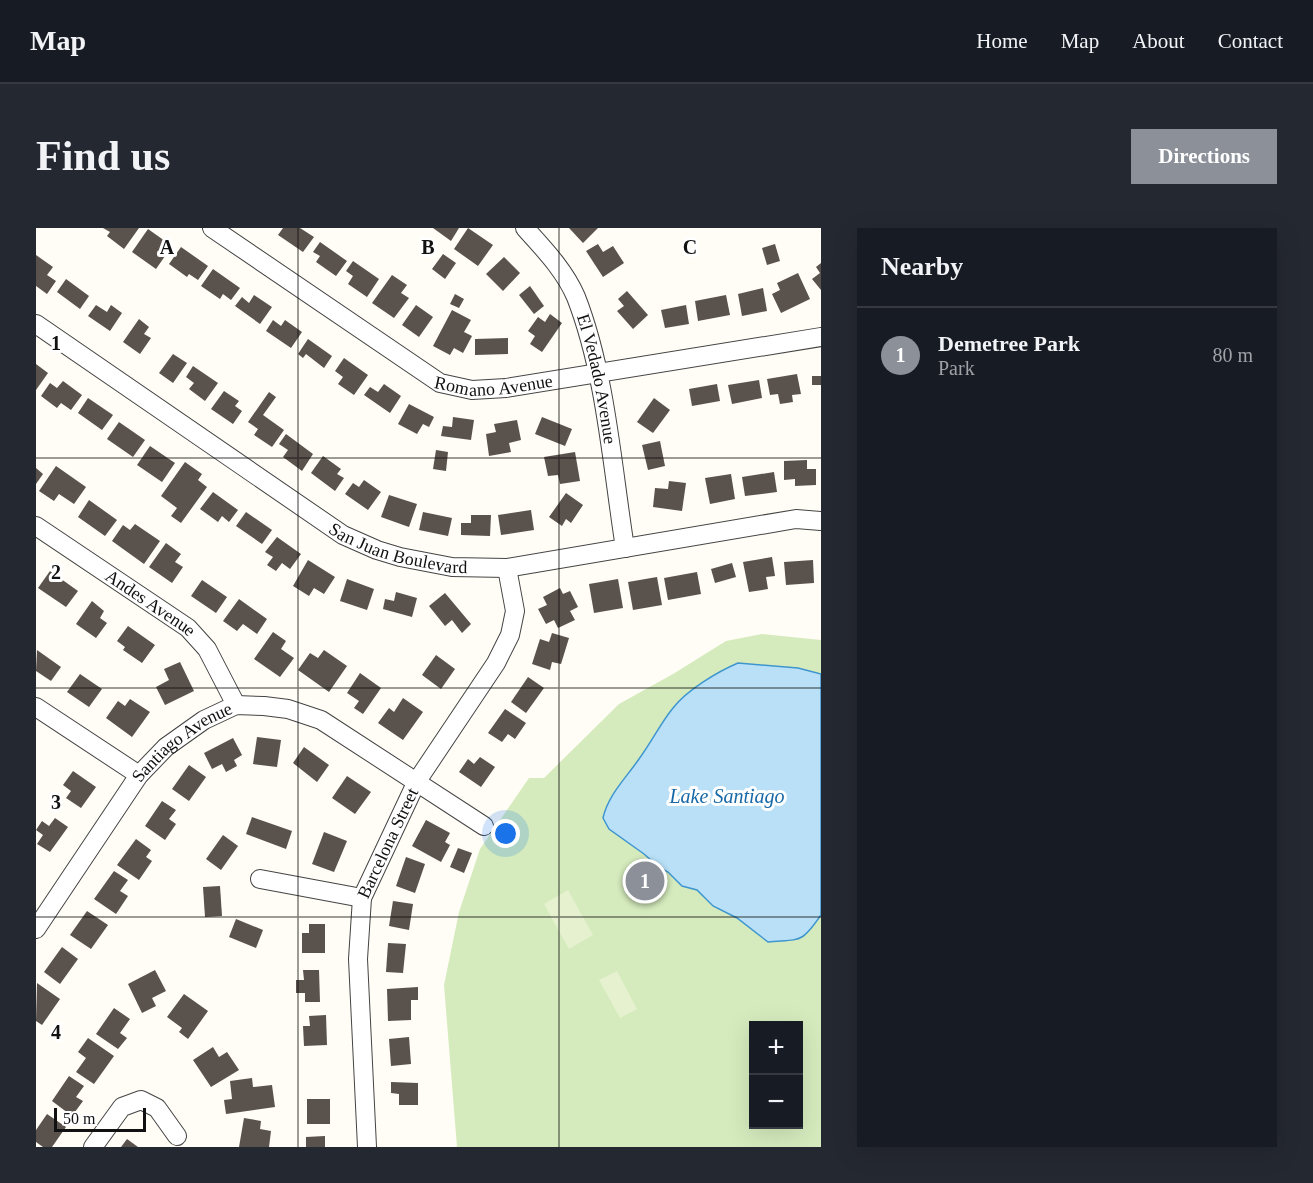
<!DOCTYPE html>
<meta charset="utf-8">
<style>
body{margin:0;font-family:Georgia,serif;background:#242831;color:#f1f3f6}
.controls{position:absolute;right:18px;bottom:18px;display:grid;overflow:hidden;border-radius:0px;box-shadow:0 6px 24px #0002}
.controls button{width:54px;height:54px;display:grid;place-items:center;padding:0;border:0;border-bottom:2px solid #363941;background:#171b24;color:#f1f3f6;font:30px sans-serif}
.scale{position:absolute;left:18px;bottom:15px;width:92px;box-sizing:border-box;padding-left:6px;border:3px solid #111;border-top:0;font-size:16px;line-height:21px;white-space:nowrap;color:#111;-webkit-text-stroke:4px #fff;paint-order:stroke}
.you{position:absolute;left:470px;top:606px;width:21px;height:21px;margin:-15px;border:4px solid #fff;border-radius:50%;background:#1a73e8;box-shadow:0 0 0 9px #1a73e833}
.badge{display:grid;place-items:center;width:39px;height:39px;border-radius:50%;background:#8c9099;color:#fff;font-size:20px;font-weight:700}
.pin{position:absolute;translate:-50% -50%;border:3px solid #fff;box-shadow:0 2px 6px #0006}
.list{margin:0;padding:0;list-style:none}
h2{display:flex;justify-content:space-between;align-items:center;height:78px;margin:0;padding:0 24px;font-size:26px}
h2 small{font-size:20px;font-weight:400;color:#9ea1a6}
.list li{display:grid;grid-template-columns:39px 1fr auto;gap:18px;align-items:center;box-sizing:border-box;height:96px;padding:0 24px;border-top:2px solid #363941}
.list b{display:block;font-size:22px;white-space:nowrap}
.list p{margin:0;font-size:20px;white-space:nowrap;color:#9ea1a6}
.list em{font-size:20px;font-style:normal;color:#9ea1a6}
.map{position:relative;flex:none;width:785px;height:919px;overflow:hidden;border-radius:0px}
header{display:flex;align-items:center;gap:36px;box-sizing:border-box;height:84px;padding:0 30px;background:#171b24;border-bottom:2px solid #363941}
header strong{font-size:28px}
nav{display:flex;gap:33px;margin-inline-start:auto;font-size:21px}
.intro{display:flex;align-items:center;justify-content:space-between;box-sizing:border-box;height:144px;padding:0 36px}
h1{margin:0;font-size:42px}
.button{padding:15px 27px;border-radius:0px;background:#8c9099;color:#fff;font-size:21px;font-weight:700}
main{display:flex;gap:36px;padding:0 36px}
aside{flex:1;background:#171b24;border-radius:0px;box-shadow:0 6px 24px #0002}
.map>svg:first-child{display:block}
.green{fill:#d5ebbd;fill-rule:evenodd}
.pitch{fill:#e6f2cf}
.water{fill:#b9e0f7;stroke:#3f96cf;stroke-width:1.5}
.building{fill:#5a524d}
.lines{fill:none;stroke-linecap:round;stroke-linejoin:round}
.minor-casing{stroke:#444;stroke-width:20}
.minor{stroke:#fff;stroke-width:18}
.grid{fill:none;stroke:#111;stroke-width:1.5;stroke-opacity:0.55}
.labels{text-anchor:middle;stroke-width:6;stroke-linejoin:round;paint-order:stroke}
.street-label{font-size:18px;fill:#111;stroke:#fff}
.water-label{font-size:20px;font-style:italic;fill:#1768a6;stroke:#fff}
.grid-label{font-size:20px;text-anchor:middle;font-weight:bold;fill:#111;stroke:#fff;stroke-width:6;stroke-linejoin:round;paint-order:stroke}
</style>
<header>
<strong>Map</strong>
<nav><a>Home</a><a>Map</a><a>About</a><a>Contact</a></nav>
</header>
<div class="intro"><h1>Find us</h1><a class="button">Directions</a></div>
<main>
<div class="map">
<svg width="785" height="919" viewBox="0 0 785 919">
<rect width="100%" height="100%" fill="#fffdf5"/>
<!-- green -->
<path class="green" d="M 726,406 L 785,412 L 785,919 L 421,919 L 408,757 L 423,684 L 444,621 L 493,550 L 508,550 L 583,476 L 637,446 L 690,413 ZM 718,798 L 762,798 L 762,896 L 718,896 Z"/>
<!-- pitch -->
<g class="pitch">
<polygon points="532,662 557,707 533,721 508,676"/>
<polygon points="581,743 601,781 584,790 563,752"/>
</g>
<!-- water -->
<path class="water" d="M 702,435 L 762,440 L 785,446 L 785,687 C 765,716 765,711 732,714 L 701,690 L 677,678 L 661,662 L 646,658 L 632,644 L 624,640 L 608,626 L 573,601 L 567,590 C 572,567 590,550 603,531 C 615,515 624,496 637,480 C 651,462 681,444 702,435 Z"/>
<!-- building -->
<g class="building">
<polygon points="67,0 103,0 88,21 71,8 74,4"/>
<polygon points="247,0 264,0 278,9 267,24 242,7"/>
<polygon points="397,0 423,0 415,13"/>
<polygon points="432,0 457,17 442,38 418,21"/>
<polygon points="533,0 562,0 547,15"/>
<polygon points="112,1 136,18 120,41 96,24"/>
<polygon points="284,14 311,33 300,48 280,34 284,28 277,24"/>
<polygon points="562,16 567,24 577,18 588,35 567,49 550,23"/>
<polygon points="739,16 744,33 731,37 726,20"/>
<polygon points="145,19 172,38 162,52 153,46 151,49 133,36"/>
<polygon points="407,26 420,35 409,51 396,41"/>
<polygon points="0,27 17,39 11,47 20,53 11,66 0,58"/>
<polygon points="468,29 484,45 467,63 450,46"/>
<polygon points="317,33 343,51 331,69 312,56 317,48 310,43"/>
<polygon points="785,35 785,62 776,51 784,45 780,39"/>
<polygon points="177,41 204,60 195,72 187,66 184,71 165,58"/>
<polygon points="762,45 774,71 745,85 736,66 744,62 741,55"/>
<polygon points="356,47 371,57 365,65 373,70 358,90 336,75"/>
<polygon points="30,51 53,68 44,81 21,64"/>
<polygon points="494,58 508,78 498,86 483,67"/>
<polygon points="727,60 731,83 706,88 702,66"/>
<polygon points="591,63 612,87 597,101 581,83 588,78 582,71"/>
<polygon points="419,66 428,71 423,80 414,76"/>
<polygon points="218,67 236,79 224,96 199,78 206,69 213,75"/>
<polygon points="690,67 694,87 662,93 659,73"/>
<polygon points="60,77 71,84 75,77 86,85 74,103 52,88"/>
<polygon points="380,77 397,89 383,109 366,97"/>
<polygon points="650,77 653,96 629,100 625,82"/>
<polygon points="416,82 435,92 428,104 436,108 427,125 418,120 414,127 397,118"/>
<polygon points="514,86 526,95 506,124 494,116 499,108 492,103 502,89 509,94"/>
<polygon points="103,91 113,99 108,106 115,110 104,126 87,114"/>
<polygon points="237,92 245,98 249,92 266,104 255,120 230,103"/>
<polygon points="472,110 472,126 439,127 439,111"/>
<polygon points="272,111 296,128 288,140 270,126 267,130 262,126"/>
<polygon points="137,126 151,135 137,155 123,145"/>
<polygon points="308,130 332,147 318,167 302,156 307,149 299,143"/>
<polygon points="0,136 12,145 0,162"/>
<polygon points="157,138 182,155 169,173 153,161 158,155 150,149"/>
<polygon points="761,146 765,166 756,167 757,174 744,176 742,166 734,167 731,151"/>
<rect x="776" y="148" width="9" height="9"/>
<polygon points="723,152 726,170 696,176 692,157"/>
<polygon points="27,153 46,167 35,182 25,175 21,180 5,168 14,155 21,160"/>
<polygon points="348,156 365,168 354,185 328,167 334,159 342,164"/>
<polygon points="681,156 684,173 656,178 653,161"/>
<polygon points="188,163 203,173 199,178 206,183 197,196 175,181"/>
<polygon points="233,164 240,169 227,187 248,202 236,219 218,207 222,201 212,194"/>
<polygon points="52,170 77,187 66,202 42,185"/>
<polygon points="618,170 634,182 617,205 601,194"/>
<polygon points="373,176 398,189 393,199 387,196 381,206 362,196"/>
<polygon points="417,189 438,192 435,212 405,208 407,198 416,199"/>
<polygon points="506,189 536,201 529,218 499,206"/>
<polygon points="481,192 485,212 473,215 475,224 453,228 450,206 460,204 458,196"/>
<polygon points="83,194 109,212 97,229 71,211"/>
<polygon points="250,206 277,226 266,243 247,229 252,222 243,216"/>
<polygon points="624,213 629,238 612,242 606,217"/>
<polygon points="114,218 139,235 126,254 101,237"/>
<polygon points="400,222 412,224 410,243 397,241"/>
<polygon points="539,224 544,253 524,256 522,247 512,248 508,229"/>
<polygon points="287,228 305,241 301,246 308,250 299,263 275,245"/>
<polygon points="771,232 771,241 780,241 780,257 759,258 759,251 748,252 748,233"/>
<polygon points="149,234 166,246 162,252 171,259 145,295 135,288 141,280 125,268"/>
<polygon points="20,238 50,259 38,276 23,266 18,273 3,263"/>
<polygon points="0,240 7,246 0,256"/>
<polygon points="738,244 741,264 709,268 706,249"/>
<polygon points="695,246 699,271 674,276 669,250"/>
<polygon points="328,252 345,264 332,282 309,266 317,255 323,259"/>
<polygon points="633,253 650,255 646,283 617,279 619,260 632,261"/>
<polygon points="177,264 202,282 193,294 186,288 182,294 164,281"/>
<polygon points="530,265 547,277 535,295 530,291 526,298 513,289"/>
<polygon points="353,267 381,276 373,299 345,289"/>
<polygon points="53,272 81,292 69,308 42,289"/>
<polygon points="495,282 498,302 465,307 462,287"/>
<polygon points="210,284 236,302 226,316 200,298"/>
<polygon points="387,284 416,290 412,308 383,302"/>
<polygon points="435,287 455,287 454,308 425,307 425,295 435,295"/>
<polygon points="99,296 124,313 108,336 76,313 87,297 94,302"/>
<polygon points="241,309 265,326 254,341 246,335 240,343 231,337 237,329 229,324"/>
<polygon points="130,315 145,326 139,334 147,339 136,355 113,339"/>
<polygon points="736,329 739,348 730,349 732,361 713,364 707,334"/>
<polygon points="272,332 299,349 288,366 278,360 273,368 257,358"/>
<polygon points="777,332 778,355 750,357 748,334"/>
<polygon points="696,335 700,349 679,355 675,341"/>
<polygon points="14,343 42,363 30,379 2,360"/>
<polygon points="661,344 665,366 632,372 628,350"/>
<polygon points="621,349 626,377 597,382 592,354"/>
<polygon points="311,351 338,361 331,382 304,373"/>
<polygon points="582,351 587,380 558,385 553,356"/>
<polygon points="166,352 191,369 180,385 155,368"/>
<polygon points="524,360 527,366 534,363 542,379 534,383 539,392 522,400 518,392 510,396 502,381 511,377 507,369"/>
<polygon points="360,364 381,370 376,389 347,381 349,371 358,373"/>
<polygon points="409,365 435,396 426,405 416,392 409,398 393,378"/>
<polygon points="203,371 231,391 221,406 207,396 201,403 187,393"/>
<polygon points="56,373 68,383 64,390 71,395 60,410 40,396"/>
<polygon points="92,398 119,417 106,435 87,422 89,419 81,413"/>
<polygon points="237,404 250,413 245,421 258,430 244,449 218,431"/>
<polygon points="516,405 533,410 525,436 516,434 514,442 496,436 504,411 513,414"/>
<polygon points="1,422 25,439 15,453 0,443"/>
<polygon points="288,422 311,438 293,464 262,442 274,425 282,430"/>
<polygon points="400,427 419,441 405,461 386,447"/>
<polygon points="144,434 158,463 129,477 120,459 133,452 128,441"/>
<polygon points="324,445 345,460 327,486 318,480 323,473 311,465"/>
<polygon points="44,446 66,461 53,479 31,464"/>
<polygon points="492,449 508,460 490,485 475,474"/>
<polygon points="367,470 387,484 367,512 342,495 353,480 358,484"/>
<polygon points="94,471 114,484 96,509 70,490 82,473 89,478"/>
<polygon points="469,481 490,495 479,511 472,506 466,514 452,505"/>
<polygon points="221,509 245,512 241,539 217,536"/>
<polygon points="197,510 206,527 198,532 201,538 190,544 186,536 176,541 168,525"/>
<polygon points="268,519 293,537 281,554 257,535"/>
<polygon points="444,529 459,539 445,559 423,544 432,531 438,536"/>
<polygon points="153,537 170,549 153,573 136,561"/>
<polygon points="37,543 60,559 45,580 30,570 35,563 27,557"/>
<polygon points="311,548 335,564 319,586 296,570"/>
<polygon points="126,573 140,582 133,591 140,596 129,612 109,598"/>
<polygon points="216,589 256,603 250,621 210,606"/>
<polygon points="19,590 32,599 14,624 1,616 7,607 0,602 6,593 13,598"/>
<polygon points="390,592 414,605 409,614 414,617 405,634 376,618"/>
<polygon points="288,604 311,613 298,644 276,636"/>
<polygon points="187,607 202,618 185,642 170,631"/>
<polygon points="100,611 115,622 110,629 116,633 103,652 81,637"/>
<polygon points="422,620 436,625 428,645 414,639"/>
<polygon points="370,629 389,636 379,665 360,658"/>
<polygon points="78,643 92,652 84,663 92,668 80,686 58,671"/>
<polygon points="184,658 186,688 169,689 167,659"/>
<polygon points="357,673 377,676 373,702 353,698"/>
<polygon points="51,683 72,697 55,721 34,707"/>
<polygon points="200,691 227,702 220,720 193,709"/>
<polygon points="273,696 289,696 289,725 266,725 266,705 273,705"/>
<polygon points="352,715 370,716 367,745 350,744"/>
<polygon points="26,719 42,731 24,756 8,744"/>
<polygon points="119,742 130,763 116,770 120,778 106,785 92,756"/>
<polygon points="267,742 283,742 284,774 269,774 269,765 260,765 260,752 268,752"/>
<polygon points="1,755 24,771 6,797 0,793"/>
<polygon points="382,759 382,772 375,772 375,792 352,793 351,761"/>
<polygon points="148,766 172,783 152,811 143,804 146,800 131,789"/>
<polygon points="78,780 94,791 84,805 91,810 82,821 60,806"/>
<polygon points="290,787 291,817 268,818 267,798 274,798 273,788"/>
<polygon points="373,809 375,836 355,838 353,811"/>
<polygon points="52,810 78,828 58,856 40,844 50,830 42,824"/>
<polygon points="177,819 183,829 191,824 203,842 175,859 157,832"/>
<polygon points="33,848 48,858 40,869 47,873 36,888 16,873"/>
<polygon points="216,850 217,859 236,857 239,879 190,886 188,872 196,871 194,853"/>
<polygon points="355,854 382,855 382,877 363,877 363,866 355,865"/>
<rect x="271" y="871" width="23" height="25"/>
<polygon points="11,886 30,899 16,919 7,919 0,914 0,902"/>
<polygon points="208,890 225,893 224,901 235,903 233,919 203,919"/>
<polygon points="289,908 289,919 270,919 270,909"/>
<polygon points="91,911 102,919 85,919"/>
</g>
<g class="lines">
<!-- minor casing -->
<g class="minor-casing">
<g id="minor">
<path id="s1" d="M 176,0 L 404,155 L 436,162 L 470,160 L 785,109"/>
<path id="s2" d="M 489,0 C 508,21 529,43 540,69 C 570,146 576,238 589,320"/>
<path id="s3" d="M 0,96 L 307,307 L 341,322 L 364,329 L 416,339 L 471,340 L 760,291 L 785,293"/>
<path id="s4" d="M 0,298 L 152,400 L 171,421 L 200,477"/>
<polyline points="0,479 103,547"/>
<polyline points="224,651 326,670"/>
<path id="s5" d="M 0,701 L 103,547 L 130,519 L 168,492 L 200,477 L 228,478 L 252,481 L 285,492 L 448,598"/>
<polyline points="57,919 86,879 105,872 121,880 141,908"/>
<path id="s6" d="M 331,919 L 322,731 L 326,670 L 381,553 L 460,435 L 474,407 L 479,383 L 471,340"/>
</g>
</g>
<!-- minor -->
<use href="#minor" class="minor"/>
</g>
<!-- grid -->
<path class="grid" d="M 262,0 L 262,919M 523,0 L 523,919M 0,230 L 785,230M 0,460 L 785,460M 0,689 L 785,689"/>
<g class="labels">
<!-- street labels -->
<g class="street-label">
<text dy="6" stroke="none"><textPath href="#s1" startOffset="330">Romano Avenue</textPath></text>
<text dy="6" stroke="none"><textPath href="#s2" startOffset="171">El Vedado Avenue</textPath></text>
<text dy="6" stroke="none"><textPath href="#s3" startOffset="430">San Juan Boulevard</textPath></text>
<text dy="6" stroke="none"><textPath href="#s4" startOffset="138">Andes Avenue</textPath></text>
<text dy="6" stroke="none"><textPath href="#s5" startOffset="240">Santiago Avenue</textPath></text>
<text dy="6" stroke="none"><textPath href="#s6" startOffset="310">Barcelona Street</textPath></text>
</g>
<!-- water labels -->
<g class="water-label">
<text x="691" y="575">Lake Santiago</text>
</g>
</g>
<g class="grid-label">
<text x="131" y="26">A</text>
<text x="392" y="26">B</text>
<text x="654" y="26">C</text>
<text x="20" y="122">1</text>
<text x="20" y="351">2</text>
<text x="20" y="581">3</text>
<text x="20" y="811">4</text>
</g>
</svg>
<div class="controls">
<button>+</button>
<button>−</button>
</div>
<div class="scale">50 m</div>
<div class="you"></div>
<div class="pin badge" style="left:609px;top:653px">1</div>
</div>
<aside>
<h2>Nearby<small></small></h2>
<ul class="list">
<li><span class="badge">1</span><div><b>Demetree Park</b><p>Park</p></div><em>80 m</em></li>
</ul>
</aside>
</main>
